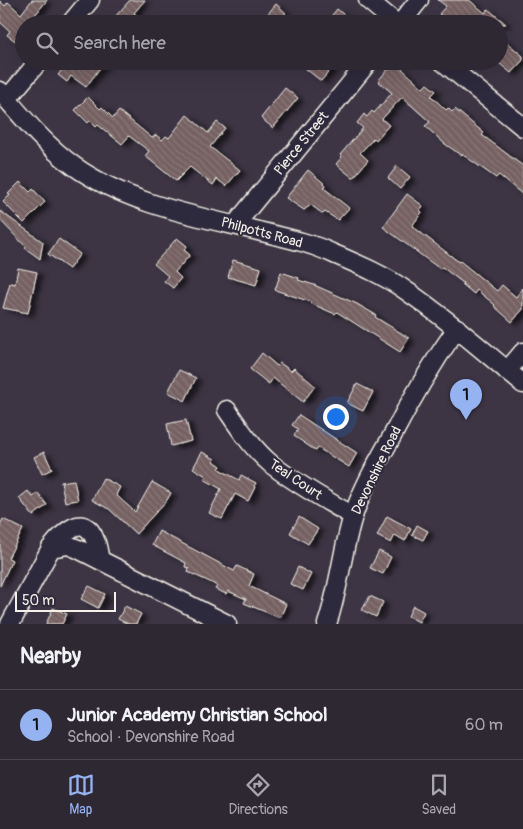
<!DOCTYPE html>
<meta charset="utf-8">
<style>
body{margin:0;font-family:Pangolin,sans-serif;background:#3a343f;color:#f1f3f6}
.scale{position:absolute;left:15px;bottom:12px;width:101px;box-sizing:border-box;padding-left:5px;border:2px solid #f4f1e8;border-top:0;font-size:14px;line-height:18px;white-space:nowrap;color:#f4f1e8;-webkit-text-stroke:4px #2f2a3d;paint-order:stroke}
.you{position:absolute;left:335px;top:416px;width:18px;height:18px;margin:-12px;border:4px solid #fff;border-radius:50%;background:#1a73e8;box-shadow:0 0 0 8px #1a73e833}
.badge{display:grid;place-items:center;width:32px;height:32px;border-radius:50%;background:#95b2f1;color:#111;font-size:16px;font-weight:700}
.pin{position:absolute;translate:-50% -41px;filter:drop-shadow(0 1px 2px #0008)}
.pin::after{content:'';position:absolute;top:26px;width:18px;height:15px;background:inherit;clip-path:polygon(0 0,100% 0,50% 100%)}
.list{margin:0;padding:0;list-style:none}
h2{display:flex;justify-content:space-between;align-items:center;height:65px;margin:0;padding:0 20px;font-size:21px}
h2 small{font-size:16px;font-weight:400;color:#a7a6ac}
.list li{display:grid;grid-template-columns:32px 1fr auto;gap:15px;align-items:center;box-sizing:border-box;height:70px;padding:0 20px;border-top:1px solid #49444e}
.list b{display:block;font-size:19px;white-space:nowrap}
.list p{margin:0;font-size:16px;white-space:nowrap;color:#a7a6ac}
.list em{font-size:16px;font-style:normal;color:#a7a6ac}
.icon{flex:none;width:28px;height:28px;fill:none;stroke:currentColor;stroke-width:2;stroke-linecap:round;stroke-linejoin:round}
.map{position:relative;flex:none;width:523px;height:624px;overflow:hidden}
.search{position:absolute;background:#2e2833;box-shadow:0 5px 20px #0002;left:15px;right:15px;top:15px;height:55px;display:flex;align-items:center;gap:12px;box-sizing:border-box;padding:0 18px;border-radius:28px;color:#a7a6ac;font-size:19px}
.sheet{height:135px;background:#2e2833}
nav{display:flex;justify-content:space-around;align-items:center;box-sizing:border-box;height:70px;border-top:1px solid #49444e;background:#2e2833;font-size:14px;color:#a7a6ac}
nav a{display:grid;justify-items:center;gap:2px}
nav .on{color:#95b2f1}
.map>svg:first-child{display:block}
.building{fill:url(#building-back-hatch);stroke:#f4f1e8;filter:url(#shadow)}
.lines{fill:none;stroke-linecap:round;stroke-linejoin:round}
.minor-casing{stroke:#f4f1e8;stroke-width:21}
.minor{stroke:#2f2a3d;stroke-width:18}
.labels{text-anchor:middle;stroke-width:4;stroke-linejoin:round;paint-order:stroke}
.street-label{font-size:14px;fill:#f4f1e8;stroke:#2f2a3d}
</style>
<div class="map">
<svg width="523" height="624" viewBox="0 0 523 624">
<defs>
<pattern id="building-back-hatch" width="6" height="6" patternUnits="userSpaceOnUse" patternTransform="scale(1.25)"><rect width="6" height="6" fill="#756062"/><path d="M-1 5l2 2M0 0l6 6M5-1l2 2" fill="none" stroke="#897778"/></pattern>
<filter id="shadow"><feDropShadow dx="5.5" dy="3" stdDeviation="2.5" flood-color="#0009"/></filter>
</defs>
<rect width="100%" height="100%" fill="#3d3544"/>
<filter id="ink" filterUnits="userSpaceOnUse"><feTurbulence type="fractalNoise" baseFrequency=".02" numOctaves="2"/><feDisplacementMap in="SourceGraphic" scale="10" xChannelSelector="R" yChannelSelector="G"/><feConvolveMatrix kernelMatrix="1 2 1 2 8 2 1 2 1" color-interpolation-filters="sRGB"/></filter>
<g filter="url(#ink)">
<!-- building -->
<g class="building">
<polygon points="32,0 47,0 28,24 24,24 24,47 7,35 10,31 0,22 0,1 5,6 8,2 21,14"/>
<polygon points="130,0 145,0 134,13 147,24 120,24 114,18"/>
<polygon points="438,0 469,0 485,13 488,9 506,24 439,24 444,18 439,14 446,6"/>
<polygon points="276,4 286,13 275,24 266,16"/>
<polygon points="337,9 355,24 325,24"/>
<polygon points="499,36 523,56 523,60 511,73 499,63"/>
<polygon points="75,61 105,61 86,87 71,76 67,82 58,75 67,63 71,67"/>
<polygon points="296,61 338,61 321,81"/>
<polygon points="394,64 399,68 400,67 423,88 427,84 436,91 431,96 446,110 448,108 452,112 455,109 484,133 482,135 523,166 523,195 499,175 496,178 462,154 461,155 445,144 425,126 430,122 402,97 382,119 389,125 376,140 374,138 360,153 368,160 353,178 336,164 342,157 340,155 363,128 357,123 364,114 367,117 372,111 374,113 392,93 378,81 388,69 390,70"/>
<polygon points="285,88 298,98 273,128 261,118"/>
<polygon points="88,97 100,109 102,107 113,118 119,111 152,138 156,135 162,140 166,136 169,138 187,115 208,133 217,122 225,128 210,147 240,170 226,186 217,179 213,185 190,167 176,181 145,156 149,151 129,136 122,144 98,125 96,127 90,121 88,123 75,110"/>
<polygon points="397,166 410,177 400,189 388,178"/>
<polygon points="308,170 326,185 324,188 349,208 338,220 325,212 323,214 311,205 304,210 286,198"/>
<polygon points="20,182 30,192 33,189 45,202 24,223 3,202 10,195 8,194"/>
<polygon points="407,194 423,206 420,210 422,212 412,226 459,262 460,261 497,291 502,285 516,297 523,288 523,309 512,322 494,306 495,305 477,290 474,294 462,284 463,283 442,267 440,269 383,227"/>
<polygon points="0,211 43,242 40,259 25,248 26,247 0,220"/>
<polygon points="177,238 187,246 184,250 190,255 175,272 181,278 173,288 164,281 168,276 154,264"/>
<polygon points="59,239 80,254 69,269 48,254"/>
<polygon points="233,260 261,268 256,285 228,277"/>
<polygon points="18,268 37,272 28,313 3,308 10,283 15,284"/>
<polygon points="281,272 299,278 298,280 314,285 357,304 376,315 375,317 409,338 400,352 337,312 335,314 310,303 311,302 275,290"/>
<polygon points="262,353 277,366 280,363 291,371 294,368 315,386 303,402 273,378 269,384 250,369"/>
<polygon points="179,370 196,378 185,401 168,392"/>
<polygon points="357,384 373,392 363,411 347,403"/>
<polygon points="299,415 357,453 349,467 318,448 316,451 294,436 298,429 292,425"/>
<polygon points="186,420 191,441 171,446 167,424"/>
<polygon points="44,452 52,469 42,474 34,457"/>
<polygon points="202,452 215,459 214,461 221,466 219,469 239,480 241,475 256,483 254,486 255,487 248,501 235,494 222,519 209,513 221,489 204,479 206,476 193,468"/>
<polygon points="103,478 120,487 116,495 135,512 152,482 171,493 167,500 136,534 109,509 92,500"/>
<polygon points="74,480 78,500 65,502 61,482"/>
<polygon points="28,491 33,497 38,493 47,505 33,516 19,498"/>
<polygon points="387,516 411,529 405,541 395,535 391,543 377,536"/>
<polygon points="299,517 318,529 308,544 290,533"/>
<polygon points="3,519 23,529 8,558 12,560 0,586 0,525"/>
<polygon points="417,525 428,531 423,540 412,535"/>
<polygon points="159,531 234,571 237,566 254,574 249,586 286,604 280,618 244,603 246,599 228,591 226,594 215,589 217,586 210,582 188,572 189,568 185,567 186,563 152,545"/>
<polygon points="379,551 391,557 383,574 370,568"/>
<polygon points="298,567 311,574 303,590 290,584"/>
<polygon points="89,586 105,594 98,608 81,599"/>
<polygon points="370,596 383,602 376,617 362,610"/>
<polygon points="125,606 141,614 136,624 128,624 118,619"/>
<polygon points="413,606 424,612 419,622 408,616"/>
<polygon points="53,608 67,614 62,624 46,624"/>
</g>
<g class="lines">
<!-- minor casing -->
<g class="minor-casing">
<g id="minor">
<polyline points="368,0 397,24"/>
<polyline points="70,24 90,0"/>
<polyline points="400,24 419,0"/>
<polyline points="442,61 523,127"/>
<path d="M 0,91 C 23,118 45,145 74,166 C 129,205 198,216 262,232 C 287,238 311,243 334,254 C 360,265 386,276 408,292 C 449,320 486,353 523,384"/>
<polyline points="7,99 39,61"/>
<polyline points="235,225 369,61"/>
<polyline points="507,371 523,352"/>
<path d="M 227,410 C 240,429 253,449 271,464 C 296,484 326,500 353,516"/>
<path d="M 51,548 C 62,534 84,510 95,540 C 98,546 98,553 100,560"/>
<polyline points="10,624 51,548 68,545 78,549 227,624"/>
<path d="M 327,624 C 339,589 342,551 353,516 C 362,490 376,464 390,440 C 410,401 432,364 457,328"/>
</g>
</g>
<!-- minor -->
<use href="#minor" class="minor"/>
</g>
</g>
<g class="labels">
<!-- street labels -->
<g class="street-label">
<text transform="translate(301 143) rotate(-51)" y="5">Pierce Street</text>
<text transform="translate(262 232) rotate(15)" y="5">Philpotts Road</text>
<text transform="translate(376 470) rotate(-64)" y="5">Devonshire Road</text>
<text transform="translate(296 479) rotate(34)" y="5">Teal Court</text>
</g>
</g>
</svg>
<div class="scale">50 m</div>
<div class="you"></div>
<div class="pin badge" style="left:466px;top:420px">1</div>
<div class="search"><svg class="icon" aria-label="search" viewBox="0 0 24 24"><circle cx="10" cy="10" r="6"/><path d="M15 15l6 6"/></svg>Search here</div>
</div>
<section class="sheet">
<h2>Nearby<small></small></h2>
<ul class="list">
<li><span class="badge">1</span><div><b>Junior Academy Christian School</b><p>School · Devonshire Road</p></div><em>60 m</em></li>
</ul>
</section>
<nav>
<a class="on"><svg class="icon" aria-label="map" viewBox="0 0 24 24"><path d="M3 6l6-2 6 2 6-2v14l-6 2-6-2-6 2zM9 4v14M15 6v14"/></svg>Map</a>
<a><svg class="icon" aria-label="directions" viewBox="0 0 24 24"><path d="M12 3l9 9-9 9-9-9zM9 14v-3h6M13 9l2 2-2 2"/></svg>Directions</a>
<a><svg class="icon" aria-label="saved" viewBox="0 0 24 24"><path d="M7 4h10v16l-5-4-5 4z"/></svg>Saved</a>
</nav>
